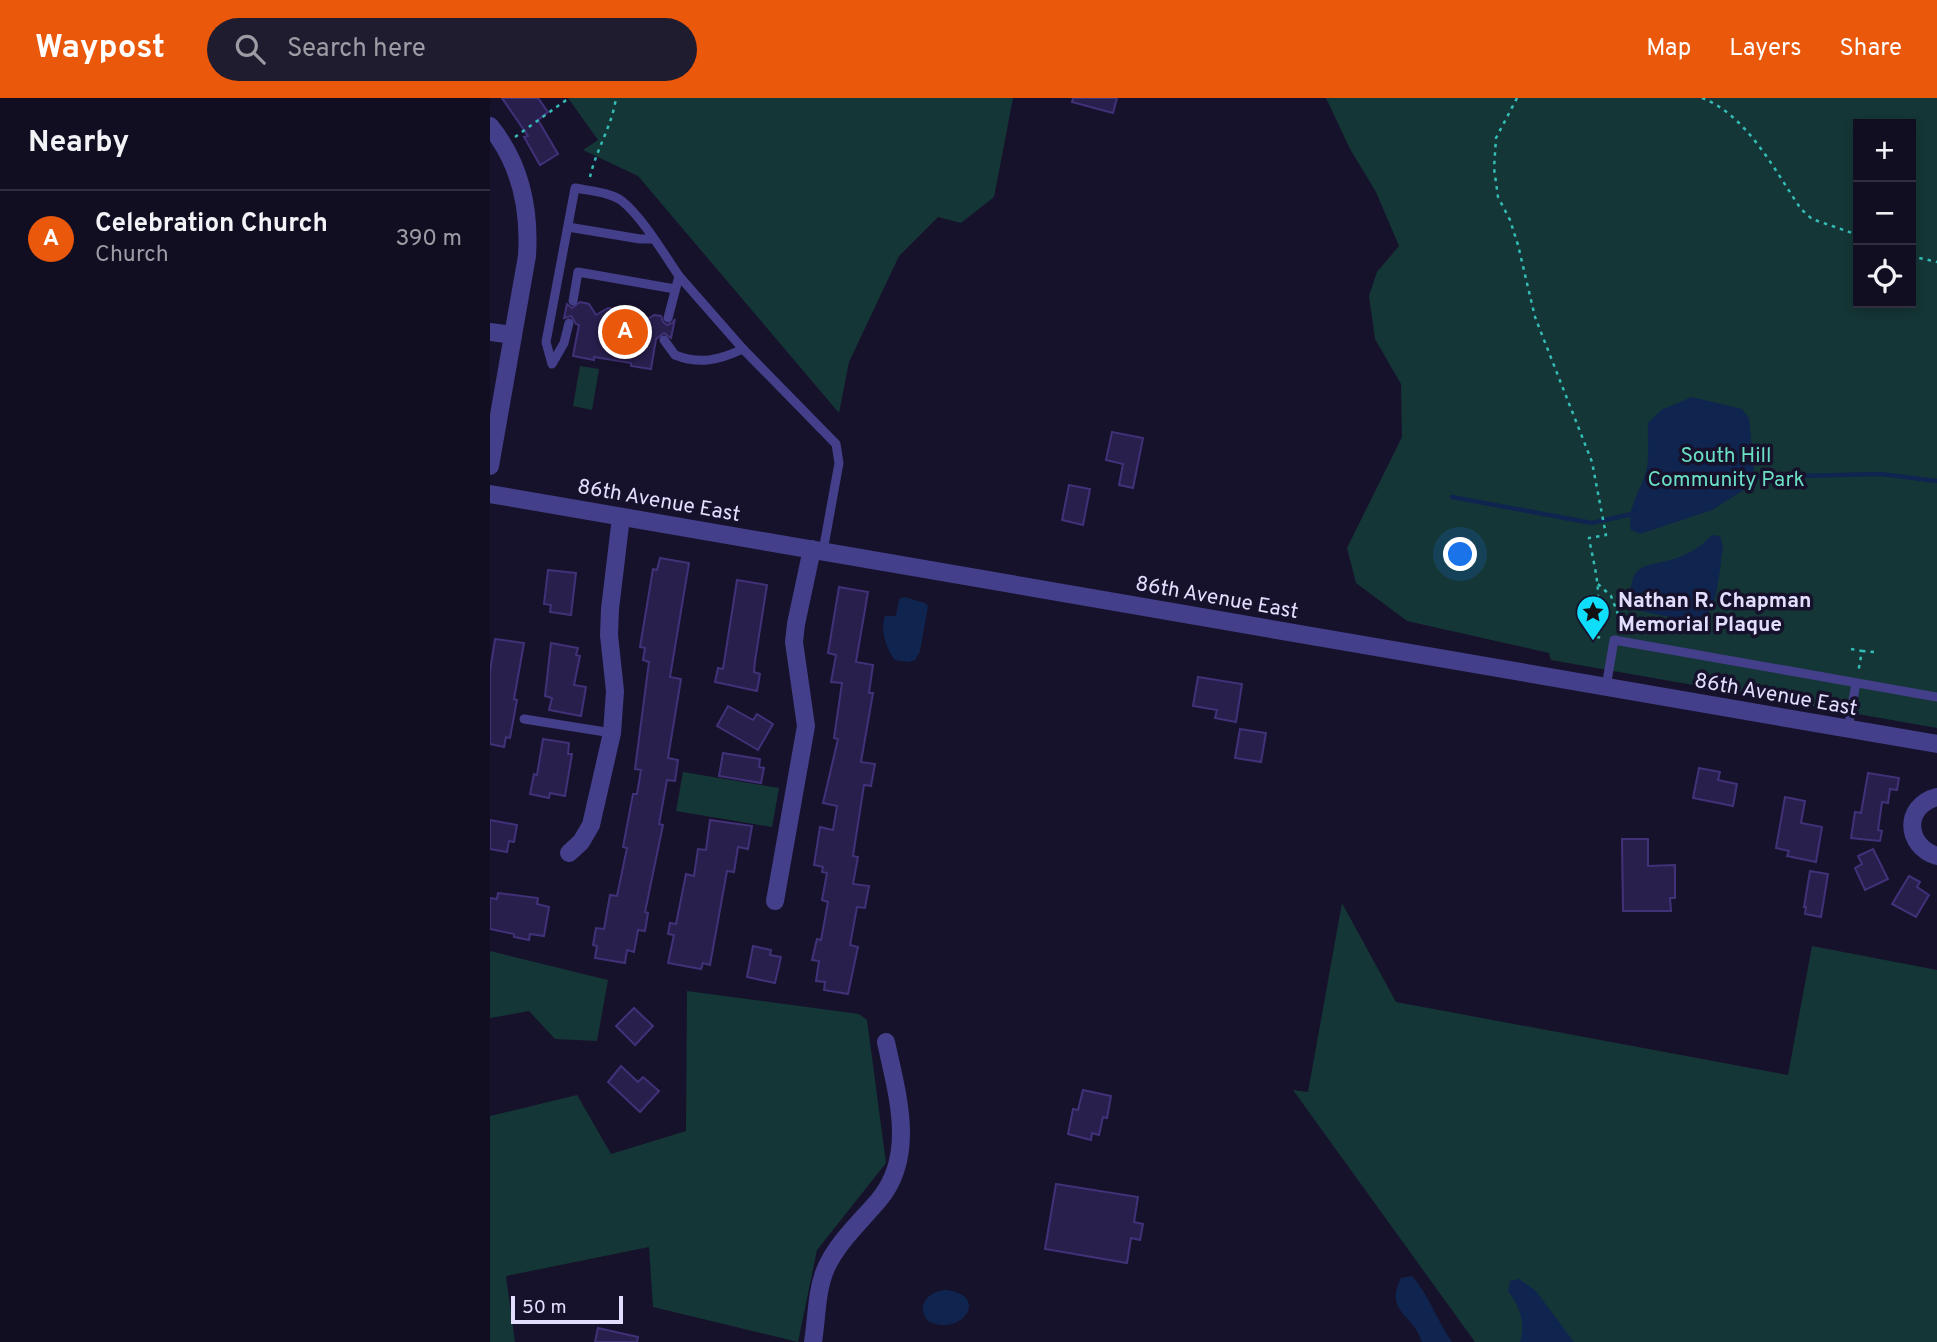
<!DOCTYPE html>
<meta charset="utf-8">
<style>
body{margin:0;font-family:Overpass,sans-serif;background:#1e1c2e;color:#f1f3f6}
.controls{position:absolute;right:21px;top:21px;display:grid;overflow:hidden;border-radius:0px;box-shadow:0 4px 10px #0003}
.controls button{width:63px;height:63px;display:grid;place-items:center;padding:0;border:0;border-bottom:2px solid #302e3f;background:#110e21;color:#f1f3f6;font:35px sans-serif}
.scale{position:absolute;left:21px;bottom:18px;width:112px;box-sizing:border-box;padding-left:7px;border:4px solid #e3defe;border-top:0;font-size:19px;line-height:24px;white-space:nowrap;color:#e3defe;-webkit-text-stroke:5px #17122c;paint-order:stroke}
.you{position:absolute;left:971px;top:457px;width:24px;height:24px;margin:-18px;border:5px solid #fff;border-radius:50%;background:#1a73e8;box-shadow:0 0 0 10px #1a73e833}
.badge{display:grid;place-items:center;width:46px;height:46px;border-radius:50%;background:#ea580c;color:#fff;font-size:23px;font-weight:700}
.pin{position:absolute;translate:-50% -50%;border:4px solid #fff;box-shadow:0 2px 7px #0006}
.list{margin:0;padding:0;list-style:none}
h2{display:flex;justify-content:space-between;align-items:center;height:91px;margin:0;padding:0 28px;font-size:30px}
h2 small{font-size:23px;font-weight:400;color:#9c9ca5}
.list li{display:grid;grid-template-columns:46px 1fr auto;gap:21px;align-items:center;box-sizing:border-box;height:98px;padding:0 28px;border-top:2px solid #302e3f}
.list b{display:block;font-size:26px;white-space:nowrap}
.list p{margin:0;font-size:23px;white-space:nowrap;color:#9c9ca5}
.list em{font-size:23px;font-style:normal;color:#9c9ca5}
.icon{flex:none;width:38px;height:38px;fill:none;stroke:currentColor;stroke-width:2;stroke-linecap:round;stroke-linejoin:round}
.map{position:relative;flex:none;width:1447px;height:1244px;overflow:hidden}
header{display:flex;align-items:center;gap:42px;box-sizing:border-box;height:98px;padding:0 35px;background:#ea580c;color:#fff}
header strong{font-size:33px}
nav{display:flex;gap:38px;margin-inline-start:auto;font-size:24px}
.search{width:490px;height:63px;background:#1e1c2e;display:flex;align-items:center;gap:18px;box-sizing:border-box;padding:0 24px;border-radius:38px;color:#9c9ca5;font-size:26px}
main{display:flex}
aside{flex:1;background:#110e21}
.map>svg:first-child{display:block}
.green{fill:#153636;fill-rule:evenodd}
.water{fill:#0f254f}
.lines{fill:none;stroke-linecap:round;stroke-linejoin:round}
.stream{stroke:#0f254f;stroke-width:4.5}
.building{fill:#291f4d;stroke:#413178;stroke-width:2}
.path{stroke:#34bdb7;stroke-width:2.5;stroke-dasharray:3.5 5;stroke-linecap:butt}
.service{stroke:#433f8a;stroke-width:9}
.minor{stroke:#433f8a;stroke-width:18}
.tertiary{stroke:#433f8a;stroke-width:18}
.labels{text-anchor:middle;stroke-width:7;stroke-linejoin:round;paint-order:stroke}
.park-label{font-size:21px;fill:#6adfc4;stroke:#17122c}
.street-label{font-size:21px;fill:#e3defe;stroke:#17122c}
.poi-label{font-size:21px;font-weight:bold;fill:#e3defe;stroke:#17122c;text-anchor:start}
</style>
<header>
<strong>Waypost</strong>
<div class="search"><svg class="icon" aria-label="search" viewBox="0 0 24 24"><circle cx="10" cy="10" r="6"/><path d="M15 15l6 6"/></svg>Search here</div>
<nav><a>Map</a><a>Layers</a><a>Share</a></nav>
</header>
<main>
<aside>
<h2>Nearby<small></small></h2>
<ul class="list">
<li><span class="badge">A</span><div><b>Celebration Church</b><p>Church</p></div><em>390 m</em></li>
</ul>
</aside>
<div class="map">
<svg width="1447" height="1244" viewBox="0 0 1447 1244">
<rect width="100%" height="100%" fill="#17122c"/>
<!-- green -->
<g class="green">
<polygon points="78,0 523,0 504,99 471,125 448,119 409,158 359,264 349,315 148,78 93,52 108,42"/>
<path d="M 836,0 L 1447,0 L 1447,630 L 1061,562 L 1059,555 L 917,523 L 866,485 L 857,450 L 912,339 L 911,286 L 885,241 L 879,198 L 887,174 L 909,148 L 886,94 L 860,51 ZM 1368,26 L 1421,26 L 1421,205 L 1368,205 Z"/>
<polygon points="90,268 109,271 102,312 83,308"/>
<polygon points="193,674 289,690 282,729 186,713"/>
<polygon points="852,805 906,904 1298,977 1322,848 1447,872 1447,1244 985,1244 803,992 818,994"/>
<polygon points="0,853 118,882 107,943 65,941 39,913 0,920"/>
<polygon points="197,893 369,916 377,922 396,1065 327,1152 308,1244 163,1209 159,1149 16,1178 25,1244 0,1244 0,1018 87,997 121,1056 196,1033"/>
</g>
<!-- water -->
<g class="water">
<path d="M 1202,299 L 1252,311 L 1259,320 L 1264,371 L 1257,390 L 1222,412 L 1150,436 L 1141,432 C 1136,411 1150,394 1156,374 C 1160,360 1157,340 1158,325 L 1171,312 Z"/>
<path d="M 1222,437 L 1230,438 L 1233,448 C 1229,471 1230,510 1209,525 L 1146,512 L 1140,505 C 1141,463 1152,470 1184,461 C 1199,456 1212,448 1222,437 Z"/>
<path d="M 414,499 L 435,505 L 438,508 L 430,553 L 425,562 L 419,564 L 405,562 C 396,551 390,531 395,518 L 406,518 L 409,501 Z"/>
<path d="M 922,1178 C 939,1197 947,1223 962,1244 L 932,1244 C 923,1215 894,1214 911,1180 Z"/>
<path d="M 1029,1181 L 1046,1193 L 1084,1244 L 1030,1244 C 1036,1225 1030,1209 1018,1193 L 1020,1183 Z"/>
<path d="M 456,1192 C 502,1198 470,1240 438,1223 C 425,1207 439,1193 456,1192 Z"/>
</g>
<g class="lines">
<!-- stream -->
<g class="stream">
<polyline points="1256,377 1272,379 1391,376 1447,383"/>
<polyline points="962,399 1102,425 1146,415"/>
</g>
</g>
<!-- building -->
<g class="building">
<polygon points="12,0 48,0 58,14 48,22 68,56 50,67 34,39 38,38"/>
<polygon points="583,0 627,0 623,15 582,4"/>
<polygon points="90,204 99,206 106,217 118,210 143,214 150,226 164,217 171,218 173,224 177,227 182,225 185,221 181,240 174,235 166,241 161,271 141,268 141,265 104,259 104,262 83,258 89,227 86,226 81,218 74,220 77,206 82,210"/>
<polygon points="622,334 653,340 643,390 629,387 633,366 616,362"/>
<polygon points="579,387 600,391 593,427 572,422"/>
<polygon points="170,460 199,465 180,579 191,581 178,660 188,662 185,683 177,682 169,726 173,727 155,814 158,815 155,833 148,832 144,854 137,852 135,865 105,860 107,848 103,847 106,830 114,831 120,797 127,798 137,750 133,749 143,696 147,696 151,672 145,671 159,564 153,562 155,550 150,549 163,471 167,472"/>
<polygon points="58,472 86,475 81,517 60,514 61,507 54,506"/>
<polygon points="247,482 277,487 265,563 264,574 270,576 267,593 225,584 228,570 233,571"/>
<polygon points="349,489 378,494 366,564 383,567 379,595 383,595 371,664 385,666 381,688 374,687 363,758 368,759 363,786 379,788 375,810 367,809 360,847 368,849 358,896 334,892 335,884 326,883 329,863 322,862 327,841 331,842 338,804 332,802 337,775 332,774 333,769 324,767 330,729 343,732 347,708 333,705 348,641 344,640 352,585 341,584 346,557 338,555"/>
<polygon points="5,541 34,545 24,601 27,602 20,640 16,639 14,649 0,646 0,573"/>
<polygon points="61,545 88,550 86,557 90,558 84,587 96,589 91,618 59,612 62,600 55,598"/>
<polygon points="708,579 752,586 746,624 725,620 727,612 703,608"/>
<polygon points="238,608 263,622 267,616 283,626 268,652 227,628"/>
<polygon points="750,631 776,635 771,664 745,660"/>
<polygon points="53,641 79,645 78,656 82,656 75,698 60,695 59,700 40,696 44,676 47,677"/>
<polygon points="233,655 270,661 269,669 274,670 271,685 229,678"/>
<polygon points="1209,670 1230,674 1228,682 1247,686 1243,708 1203,700"/>
<polygon points="1378,675 1409,680 1407,692 1400,691 1398,705 1392,704 1388,732 1392,733 1390,743 1361,740 1365,714 1371,715"/>
<polygon points="1295,699 1315,703 1311,725 1332,729 1326,764 1297,758 1299,753 1286,750"/>
<polygon points="0,722 27,727 24,744 19,743 17,754 0,751"/>
<polygon points="220,722 262,728 258,751 248,749 244,774 237,773 220,867 213,865 211,871 178,865 184,837 178,836 180,825 186,826 196,776 204,778 208,751 216,752"/>
<polygon points="1132,741 1158,741 1158,768 1185,767 1185,800 1180,800 1181,813 1133,813"/>
<polygon points="1383,751 1398,781 1375,792 1365,770 1372,766 1368,758"/>
<polygon points="1320,773 1338,776 1331,819 1315,816 1316,809 1314,809"/>
<polygon points="1419,778 1430,784 1427,789 1439,797 1426,819 1402,806"/>
<polygon points="8,795 48,800 47,806 59,809 54,838 40,836 39,842 24,839 24,836 0,831 0,800 7,801"/>
<polygon points="263,848 281,852 280,857 291,859 285,885 257,879"/>
<polygon points="144,910 163,928 145,947 126,928"/>
<polygon points="131,968 148,984 153,979 169,993 150,1014 118,984"/>
<polygon points="593,992 621,998 617,1020 613,1019 609,1037 602,1035 601,1042 578,1036 583,1011 588,1012"/>
<polygon points="566,1086 648,1099 644,1124 653,1126 650,1142 641,1140 637,1165 555,1151"/>
<polygon points="108,1230 148,1239 147,1244 105,1244"/>
</g>
<g class="lines">
<!-- path -->
<g class="path">
<path d="M 1027,0 L 1006,40 L 1004,70 L 1008,99 L 1020,122 L 1028,147 L 1045,219 L 1102,364 L 1116,437 L 1099,440 C 1102,458 1111,490 1107,507 C 1104,516 1098,523 1097,533 L 1100,538 L 1114,540"/>
<path d="M 1212,0 C 1257,17 1285,73 1311,111 L 1322,121 L 1368,137"/>
<polyline points="25,39 79,0"/>
<path d="M 100,79 C 106,52 122,28 126,0"/>
<polyline points="1421,158 1447,164"/>
<polyline points="1108,486 1121,498 1131,524"/>
<polyline points="1361,551 1372,553 1368,575"/>
<polyline points="1372,553 1384,554"/>
</g>
<!-- service -->
<g class="service">
<polyline points="78,129 150,141 162,141"/>
<polyline points="83,203 88,174 185,191"/>
<polyline points="178,220 189,178 253,251 346,346 349,365 333,453"/>
<path d="M 79,225 L 74,245 L 62,266 L 56,244 L 85,90 C 100,93 120,94 132,103 C 152,119 174,156 189,178"/>
<path d="M 174,242 L 185,257 C 210,267 229,262 253,251"/>
<polyline points="1116,589 1124,542 1447,599"/>
<polyline points="34,621 122,635"/>
<polyline points="1358,631 1366,585"/>
</g>
<!-- minor -->
<g class="minor">
<path d="M 0,28 C 30,65 40,111 37,158 L 0,368"/>
<polyline points="0,234 23,237"/>
<path d="M 1447,699 C 1413,708 1415,748 1447,758"/>
<polyline points="79,755 91,744 101,727 122,635 125,593 119,537 120,511 131,419"/>
<polyline points="285,803 316,628 304,544 306,526 322,451"/>
<path d="M 323,1244 C 327,1220 326,1193 336,1170 C 347,1145 370,1124 388,1103 C 427,1058 407,996 396,944"/>
</g>
<!-- tertiary -->
<polyline class="tertiary" points="0,396 1447,646"/>
</g>
<!-- icons -->
<defs>
<g id="sight-pin" transform="scale(1.75)"><path d="M0 17L-7.5 6A9.5 9.5 0 1 1 7.5 6Z" fill="#0fdefa" stroke="#17122c"/><path d="M0-6L1.8-2.2L6-1.7L2.9 1.2L3.7 5.4L0 3.3L-3.7 5.4L-2.9 1.2L-6-1.7L-1.8-2.2Z" fill="#111"/></g>
</defs>
<g fill-rule="evenodd">
<use href="#sight-pin" x="1103" y="514"/>
</g>
<g class="labels">
<!-- park labels -->
<g class="park-label">
<text x="1236" y="364">South Hill<tspan x="1236" dy="24">Community Park</tspan></text>
</g>
<!-- street labels -->
<g class="street-label">
<text transform="translate(169 402) rotate(10)" y="7">86th Avenue East</text>
<text transform="translate(727 499) rotate(10)" y="7">86th Avenue East</text>
<text transform="translate(1286 596) rotate(10)" y="7">86th Avenue East</text>
</g>
<!-- poi labels -->
<g class="poi-label">
<text x="1128" y="509">Nathan R. Chapman<tspan x="1128" dy="24">Memorial Plaque</tspan></text>
</g>
</g>
</svg>
<div class="controls">
<button>+</button>
<button>−</button>
<button><svg class="icon" aria-label="locate" viewBox="0 0 24 24"><circle cx="12" cy="12" r="6"/><path d="M12 2v4M12 18v4M2 12h4M18 12h4"/></svg></button>
</div>
<div class="scale">50 m</div>
<div class="you"></div>
<div class="pin badge" style="left:135px;top:234px">A</div>
</div>
</main>
